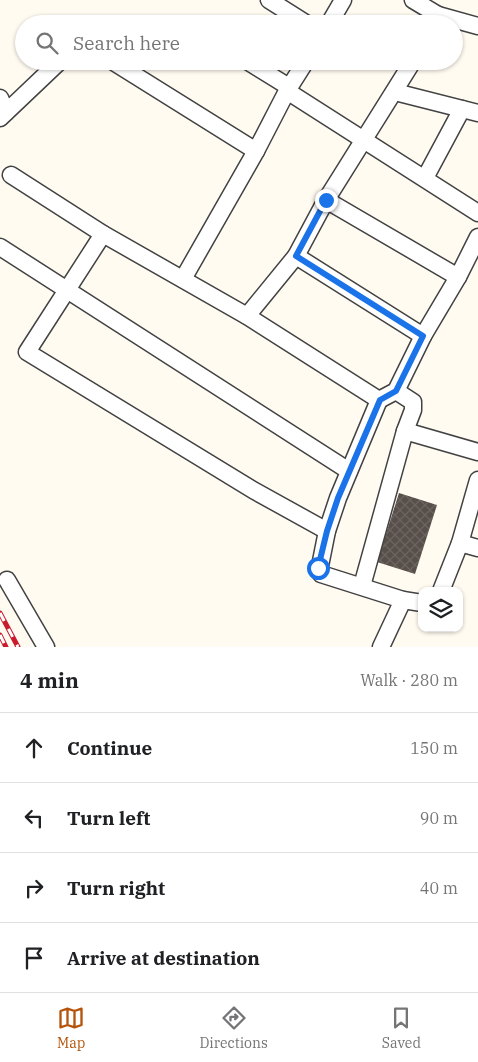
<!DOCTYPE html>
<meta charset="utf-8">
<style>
body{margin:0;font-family:"IBM Plex Serif",serif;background:#f2f2f2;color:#202124}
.controls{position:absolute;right:15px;bottom:15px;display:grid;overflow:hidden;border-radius:10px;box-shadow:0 1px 4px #0004}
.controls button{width:45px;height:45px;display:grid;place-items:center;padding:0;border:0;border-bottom:1px solid #e0e0e0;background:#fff;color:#202124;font:25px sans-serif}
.stop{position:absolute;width:15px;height:15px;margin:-11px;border:4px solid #1a73e8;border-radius:50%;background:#fff}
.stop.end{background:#1a73e8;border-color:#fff;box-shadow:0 1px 5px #0008}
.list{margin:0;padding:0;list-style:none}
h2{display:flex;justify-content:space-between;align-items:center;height:65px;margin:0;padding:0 20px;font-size:21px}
h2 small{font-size:16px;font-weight:400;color:#757577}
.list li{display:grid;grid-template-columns:32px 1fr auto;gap:15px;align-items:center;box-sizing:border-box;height:70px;padding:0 20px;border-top:1px solid #e0e0e0}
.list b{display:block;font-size:19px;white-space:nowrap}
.list em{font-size:16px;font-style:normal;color:#757577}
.icon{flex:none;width:28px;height:28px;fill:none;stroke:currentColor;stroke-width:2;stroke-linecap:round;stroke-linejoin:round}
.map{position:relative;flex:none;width:478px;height:647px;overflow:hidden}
.search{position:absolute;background:#fff;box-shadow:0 1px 4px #0004;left:15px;right:15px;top:15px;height:55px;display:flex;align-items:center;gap:12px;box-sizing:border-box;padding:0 18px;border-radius:28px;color:#757577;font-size:19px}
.sheet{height:345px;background:#fff}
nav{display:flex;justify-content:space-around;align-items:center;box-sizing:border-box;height:70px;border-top:1px solid #e0e0e0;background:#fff;font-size:14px;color:#757577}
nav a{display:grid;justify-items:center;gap:2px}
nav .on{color:#b45309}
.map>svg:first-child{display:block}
.building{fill:url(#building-cross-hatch)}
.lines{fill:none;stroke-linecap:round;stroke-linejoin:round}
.minor-casing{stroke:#424242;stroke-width:19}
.minor{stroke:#fff;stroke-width:16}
.rail-casing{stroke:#c91d2e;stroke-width:5}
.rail{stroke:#fff;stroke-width:3;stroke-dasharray:9;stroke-linecap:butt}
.route{stroke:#1a73e8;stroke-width:6}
</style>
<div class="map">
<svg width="478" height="647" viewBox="0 0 478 647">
<defs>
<pattern id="building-cross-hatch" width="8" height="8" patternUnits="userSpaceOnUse" patternTransform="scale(1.25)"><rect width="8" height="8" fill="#584f4a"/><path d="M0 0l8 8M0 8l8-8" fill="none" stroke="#6b6460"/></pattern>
</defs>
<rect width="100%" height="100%" fill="#fffbf1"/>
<!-- building -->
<polygon class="building" points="399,493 437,505 415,574 377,562"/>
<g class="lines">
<!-- minor casing -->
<g class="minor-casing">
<g id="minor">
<polyline points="269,0 307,24"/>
<polyline points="413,0 438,15 433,24"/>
<polyline points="438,15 478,26"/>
<polyline points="329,24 343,0"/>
<polyline points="112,61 256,151"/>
<polyline points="247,61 289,87"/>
<polyline points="287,91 478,213"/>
<polyline points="395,92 478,113"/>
<polyline points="0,98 6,112"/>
<polyline points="0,118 60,61"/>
<polyline points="11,175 103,234 247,316 379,400 396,391 423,336 458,277 478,237"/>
<polyline points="425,178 462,109"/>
<polyline points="326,200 458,277"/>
<polyline points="103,234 27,352 253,490 327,531"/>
<polyline points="0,247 349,471"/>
<polyline points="296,256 423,336"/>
<polyline points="183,279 256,151 287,91 306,61"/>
<polyline points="247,316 296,256 326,200 413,61"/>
<polyline points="396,391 413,402 413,410 405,431 478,452"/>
<polyline points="379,400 338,498 327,531 319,571 321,574 403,600 422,603"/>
<polyline points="460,543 478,548"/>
<polyline points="7,580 46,647"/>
<polyline points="362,586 405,431"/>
<polyline points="441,591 460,543 478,480"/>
<polyline points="381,647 403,600"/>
</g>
</g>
<!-- minor -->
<use href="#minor" class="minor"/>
<!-- rail casing -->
<g class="rail-casing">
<g id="rail">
<polyline points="0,613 18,647"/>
<polyline points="0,635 6,647"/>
</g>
</g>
<!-- rail -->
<use href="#rail" class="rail"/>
</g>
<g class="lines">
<!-- route -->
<polyline class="route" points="318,568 327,531 338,498 380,400 396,391 423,336 296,256 326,200"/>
</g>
</svg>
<div class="controls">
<button><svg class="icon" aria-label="layers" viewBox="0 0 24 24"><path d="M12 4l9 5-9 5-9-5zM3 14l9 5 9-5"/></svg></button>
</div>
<div class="stop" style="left:318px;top:568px"></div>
<div class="stop end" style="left:326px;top:200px"></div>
<div class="search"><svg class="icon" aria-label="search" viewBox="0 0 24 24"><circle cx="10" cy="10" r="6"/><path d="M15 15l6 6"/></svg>Search here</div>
</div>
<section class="sheet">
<h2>4 min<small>Walk · 280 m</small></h2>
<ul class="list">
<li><svg class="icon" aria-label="ahead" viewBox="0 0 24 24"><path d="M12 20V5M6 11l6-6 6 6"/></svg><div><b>Continue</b></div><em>150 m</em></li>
<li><svg class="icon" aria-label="left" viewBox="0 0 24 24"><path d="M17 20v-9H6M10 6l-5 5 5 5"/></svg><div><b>Turn left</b></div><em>90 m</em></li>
<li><svg class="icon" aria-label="right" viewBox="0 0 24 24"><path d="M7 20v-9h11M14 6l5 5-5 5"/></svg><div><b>Turn right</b></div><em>40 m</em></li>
<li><svg class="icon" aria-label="arrive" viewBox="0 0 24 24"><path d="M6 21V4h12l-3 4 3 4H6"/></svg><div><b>Arrive at destination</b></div></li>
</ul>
</section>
<nav>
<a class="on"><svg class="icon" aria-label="map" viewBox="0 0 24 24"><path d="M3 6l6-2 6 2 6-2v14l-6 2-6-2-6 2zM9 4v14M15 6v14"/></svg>Map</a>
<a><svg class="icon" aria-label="directions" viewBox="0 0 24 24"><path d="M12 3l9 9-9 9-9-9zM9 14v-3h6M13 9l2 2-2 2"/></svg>Directions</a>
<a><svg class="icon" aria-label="saved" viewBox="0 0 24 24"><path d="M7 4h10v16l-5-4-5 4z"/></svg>Saved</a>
</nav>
